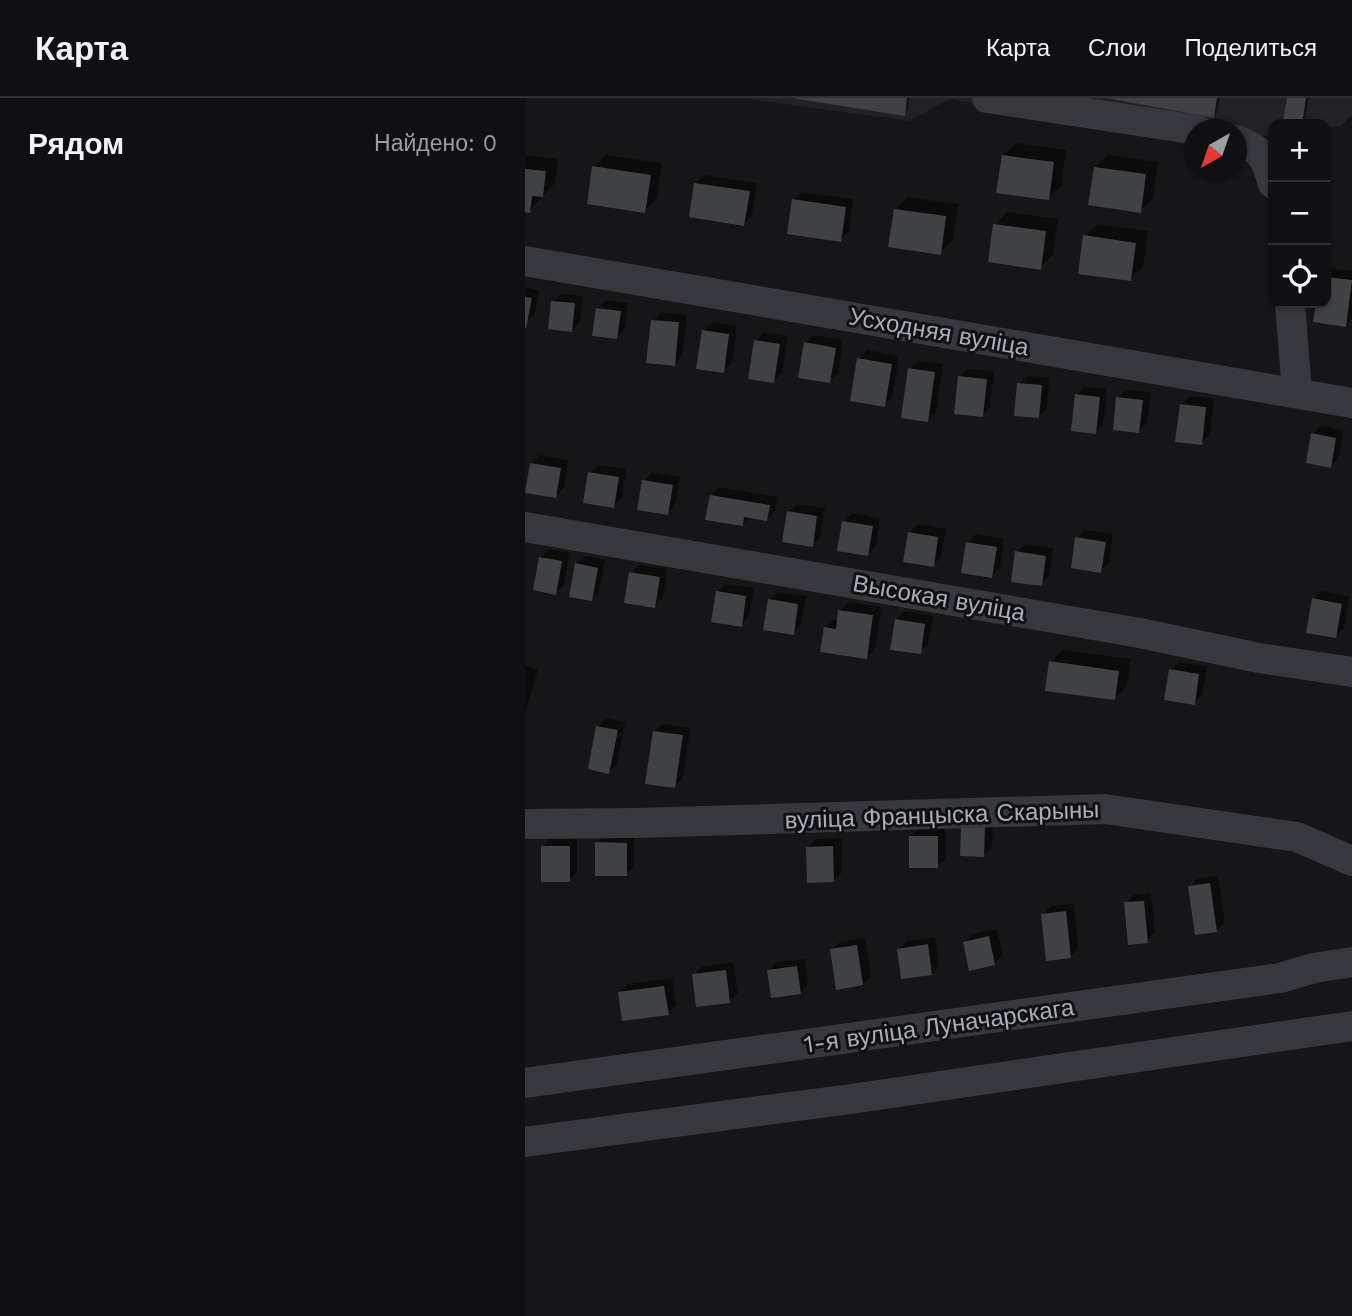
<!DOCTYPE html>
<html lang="ru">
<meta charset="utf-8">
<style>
body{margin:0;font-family:"Work Sans",sans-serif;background:#1e1e20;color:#f1f3f6}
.controls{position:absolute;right:21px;top:21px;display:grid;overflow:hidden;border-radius:14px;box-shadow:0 2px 5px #0004}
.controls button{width:63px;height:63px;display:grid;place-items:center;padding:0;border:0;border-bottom:2px solid #303032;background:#101012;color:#f1f3f6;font:35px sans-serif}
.compass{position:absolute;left:659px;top:21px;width:63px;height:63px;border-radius:50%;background:#101012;box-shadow:0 2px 5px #0004;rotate:220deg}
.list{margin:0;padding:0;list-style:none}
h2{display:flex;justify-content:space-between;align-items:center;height:91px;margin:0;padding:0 28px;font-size:30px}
h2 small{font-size:23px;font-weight:400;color:#9c9d9f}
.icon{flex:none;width:38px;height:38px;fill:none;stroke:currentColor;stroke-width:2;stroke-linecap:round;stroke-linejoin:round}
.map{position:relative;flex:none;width:827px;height:1218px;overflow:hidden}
header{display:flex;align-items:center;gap:42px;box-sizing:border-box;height:98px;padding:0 35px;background:#101012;border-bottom:2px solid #303032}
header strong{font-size:33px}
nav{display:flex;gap:38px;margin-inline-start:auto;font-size:24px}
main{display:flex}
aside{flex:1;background:#101012}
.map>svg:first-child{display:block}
.built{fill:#222225}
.shadow{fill:#0007}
.building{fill:#404145}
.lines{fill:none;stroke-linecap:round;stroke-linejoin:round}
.minor{stroke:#37383d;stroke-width:30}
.labels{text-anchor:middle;stroke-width:6;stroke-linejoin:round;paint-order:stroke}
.street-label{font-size:24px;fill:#a8adb8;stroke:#111113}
</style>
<header>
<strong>Карта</strong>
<nav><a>Карта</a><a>Слои</a><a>Поделиться</a></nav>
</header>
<main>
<aside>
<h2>Рядом<small>Найдено: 0</small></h2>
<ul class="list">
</ul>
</aside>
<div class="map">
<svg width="827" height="1218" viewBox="0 0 827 1218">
<rect width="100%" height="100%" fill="#161618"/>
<!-- built -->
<polygon class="built" points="218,0 827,0 827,17 814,29 801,30 801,26 748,26 748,37 712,42 712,32 670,32 669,39 425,1 384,23"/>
<!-- shadow -->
<g class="shadow">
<polygon points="268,0 384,0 383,12 379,16"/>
<polygon points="584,0 695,0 692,14 689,18"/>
<polygon points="764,0 784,0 780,20 777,24"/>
<polygon points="491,45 541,52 536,88 523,100 478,57"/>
<polygon points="0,57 33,61 30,85 4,113 0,112"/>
<polygon points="81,57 137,65 132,100 119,113 69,69"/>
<polygon points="583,57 633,64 628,100 615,113 570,70"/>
<polygon points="179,77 232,85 227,117 219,126 171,86"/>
<polygon points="276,94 328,101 324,133 315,142 268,102"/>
<polygon points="383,99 433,106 428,142 415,155 370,112"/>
<polygon points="482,114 533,121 528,157 515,170 470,127"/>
<polygon points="573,126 623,133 618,169 605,181 560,138"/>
<polygon points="804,170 827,173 827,220 821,227 790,223 793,205 801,205 801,174"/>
<polygon points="0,189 14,192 10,216 1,224"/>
<polygon points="36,196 58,198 55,224 47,232 28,204"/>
<polygon points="81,202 103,205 100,231 91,239 73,210"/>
<polygon points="136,214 162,217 157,258 149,266 128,223"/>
<polygon points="187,224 212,228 207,265 198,273 178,233"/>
<polygon points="239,234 263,238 257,275 249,283 231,243"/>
<polygon points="289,237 318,242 313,275 304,283 280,245"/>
<polygon points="342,252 374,258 367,299 359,307 334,261"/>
<polygon points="393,263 418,266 411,314 402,322 385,271"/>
<polygon points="443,271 469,273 465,309 457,317 434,279"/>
<polygon points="502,278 524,279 522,310 513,318 494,286"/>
<polygon points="560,289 582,291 578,326 570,334 551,297"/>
<polygon points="601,292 626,294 622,325 614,333 593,300"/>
<polygon points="665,298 689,301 685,337 676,345 656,307"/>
<polygon points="796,328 818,332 814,359 806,368 788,336"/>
<polygon points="15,357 43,362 39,390 31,398 7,366"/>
<polygon points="73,367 101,371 97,399 88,408 65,375"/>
<polygon points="127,374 155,379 150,407 142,415 118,383"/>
<polygon points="194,389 252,399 250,413 242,421 226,418 217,426 186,398"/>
<polygon points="272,406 300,410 295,439 287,447 263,414"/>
<polygon points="327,415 355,420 351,448 343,456 319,424"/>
<polygon points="393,426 421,431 416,459 408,467 384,435"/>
<polygon points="560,432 588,436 584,465 576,473 552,440"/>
<polygon points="451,436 479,441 475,469 466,478 442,445"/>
<polygon points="500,446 528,450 524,478 516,486 492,454"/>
<polygon points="24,451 44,455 39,487 30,495 16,460"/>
<polygon points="60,458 80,462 74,493 66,501 51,466"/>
<polygon points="114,467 142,471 138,499 129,508 106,475"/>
<polygon points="201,486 229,490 224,518 216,527 192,494"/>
<polygon points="797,493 824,498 819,530 810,538 788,501"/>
<polygon points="252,494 281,498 276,526 268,535 244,502"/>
<polygon points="323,504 356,509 350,551 342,559 300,530 309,522 313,522 315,513"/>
<polygon points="379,513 408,518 403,546 395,555 371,522"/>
<polygon points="538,552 606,561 602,588 589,601 525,564"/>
<polygon points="654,564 682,568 677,597 669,605 645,572"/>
<polygon points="0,568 13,571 0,616"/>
<polygon points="81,620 100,624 92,666 84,674 73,629"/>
<polygon points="137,626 165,630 158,680 150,688 129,634"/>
<polygon points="468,722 467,749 459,757 438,729"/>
<polygon points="394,730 420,730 421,760 413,768 385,739"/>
<polygon points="80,737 109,737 109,768 101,776 72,745"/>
<polygon points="26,740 52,740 52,774 44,782 18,748"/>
<polygon points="316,740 317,774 309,782 283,749 291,741"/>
<polygon points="693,778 700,824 691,832 665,789 673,780"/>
<polygon points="626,795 630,835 622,843 601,805 609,797"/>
<polygon points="549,806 553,851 545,859 518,817 526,808"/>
<polygon points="472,831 478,857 469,866 440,844 448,836"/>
<polygon points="410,839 414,867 406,876 374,851 382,843"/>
<polygon points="340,840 346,878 338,886 306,852 315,844"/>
<polygon points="280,861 283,886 275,895 244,872 252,864"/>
<polygon points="208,864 213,895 204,903 169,877 177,869"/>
<polygon points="147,880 151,907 143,915 95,895 103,886"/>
</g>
<!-- building -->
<g class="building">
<polygon points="267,0 382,0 380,18"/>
<polygon points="582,0 692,0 689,20"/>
<polygon points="762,0 781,0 777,26 758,23"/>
<polygon points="477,57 529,64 524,102 471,95"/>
<polygon points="67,68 126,77 120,115 62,106"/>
<polygon points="569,69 621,76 616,115 563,107"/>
<polygon points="0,71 21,73 18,99 7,98 5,115 0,114"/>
<polygon points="169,85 225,93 219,128 164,119"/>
<polygon points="267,101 321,109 316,144 262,136"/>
<polygon points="369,111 421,118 416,157 363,149"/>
<polygon points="468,126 521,133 516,172 463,164"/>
<polygon points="558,137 611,145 606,183 553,176"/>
<polygon points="801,179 827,182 821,229 788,224 791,205 801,205"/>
<polygon points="0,199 7,200 1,230 0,230"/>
<polygon points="26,203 50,205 47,234 23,231"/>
<polygon points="71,210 96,213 92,241 67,238"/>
<polygon points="126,222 154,224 150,268 121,265"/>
<polygon points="177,232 204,236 199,275 171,271"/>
<polygon points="229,242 255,246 249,285 223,281"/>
<polygon points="279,244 311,250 305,285 273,280"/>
<polygon points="332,260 367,266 360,309 325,303"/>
<polygon points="383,270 410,274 403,324 376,320"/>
<polygon points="433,278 462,281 458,319 429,316"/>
<polygon points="492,285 517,287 514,320 489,318"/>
<polygon points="550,296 575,299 571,336 546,333"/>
<polygon points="591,299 618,302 614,335 588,332"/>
<polygon points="655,306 681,309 677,347 650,344"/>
<polygon points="786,335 811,340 806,370 781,365"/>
<polygon points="5,365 36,370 31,400 0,395"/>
<polygon points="63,374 94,379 89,410 58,405"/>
<polygon points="117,382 148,387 143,417 112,412"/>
<polygon points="185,397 245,407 242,423 219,419 218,428 180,422"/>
<polygon points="262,413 292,418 288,449 257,444"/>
<polygon points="317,423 348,428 343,458 312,453"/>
<polygon points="383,434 413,439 409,469 378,464"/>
<polygon points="550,439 581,444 576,475 546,470"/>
<polygon points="441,444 472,449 467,480 436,475"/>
<polygon points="490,453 521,458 517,488 486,484"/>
<polygon points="14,459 37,463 31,497 8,492"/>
<polygon points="50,465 73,470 67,503 44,499"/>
<polygon points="104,474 135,479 130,510 99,505"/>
<polygon points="191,493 221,498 217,529 186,524"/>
<polygon points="787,500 817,506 811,540 781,535"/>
<polygon points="243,501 273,506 269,537 238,532"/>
<polygon points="313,512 348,517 342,561 295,554 299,529 311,531"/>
<polygon points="370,521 400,526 396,556 365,552"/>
<polygon points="524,563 594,573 590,602 520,593"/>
<polygon points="644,571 674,576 670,607 639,602"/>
<polygon points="71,628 93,632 84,676 63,671"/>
<polygon points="128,633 158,637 150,690 120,686"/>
<polygon points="436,728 460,729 459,759 435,758"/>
<rect x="384" y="738" width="29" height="32"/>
<polygon points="70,744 102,745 102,778 70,778"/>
<rect x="16" y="748" width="29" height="36"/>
<polygon points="308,748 309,784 282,785 281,749"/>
<polygon points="685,785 692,834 670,837 663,788"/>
<polygon points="619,803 623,845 603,847 599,804"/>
<polygon points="541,813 546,860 521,863 516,816"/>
<polygon points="464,838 470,867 444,873 438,844"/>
<polygon points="403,846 407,877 376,881 372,851"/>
<polygon points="332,847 338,887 311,892 305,851"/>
<polygon points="272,868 276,896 246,900 242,872"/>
<polygon points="201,872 205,905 171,909 167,876"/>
<polygon points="139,888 144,917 97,923 93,894"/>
</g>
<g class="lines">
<!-- minor -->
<g class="minor">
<polyline points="462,0 673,32"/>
<path d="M 712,42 C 737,51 741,61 748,86"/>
<polyline points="0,163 827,305"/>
<polyline points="765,205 772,295"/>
<polyline points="0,429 615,535 734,560 827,574"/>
<polyline points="0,726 110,725 580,711 772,739 827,763"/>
<polyline points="0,985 755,880 789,870 827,864"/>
<polyline points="0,1044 326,1001 827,928"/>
</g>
</g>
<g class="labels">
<!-- street labels -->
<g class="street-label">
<text transform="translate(414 234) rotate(10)" y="8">Усходняя вуліца</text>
<text transform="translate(414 500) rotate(10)" y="8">Высокая вуліца</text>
<text transform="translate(417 717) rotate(-2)" y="8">вуліца Францыска Скарыны</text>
<text transform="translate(414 928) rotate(-8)" y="8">1-я вуліца Луначарскага</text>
</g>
</g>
</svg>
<div class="controls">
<button>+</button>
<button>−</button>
<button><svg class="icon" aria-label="locate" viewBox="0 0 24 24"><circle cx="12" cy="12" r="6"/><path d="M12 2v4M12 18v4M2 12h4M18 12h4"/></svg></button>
</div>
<svg class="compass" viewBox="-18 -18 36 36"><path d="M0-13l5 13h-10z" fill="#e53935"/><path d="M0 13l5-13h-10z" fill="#9c9d9f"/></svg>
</div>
</main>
